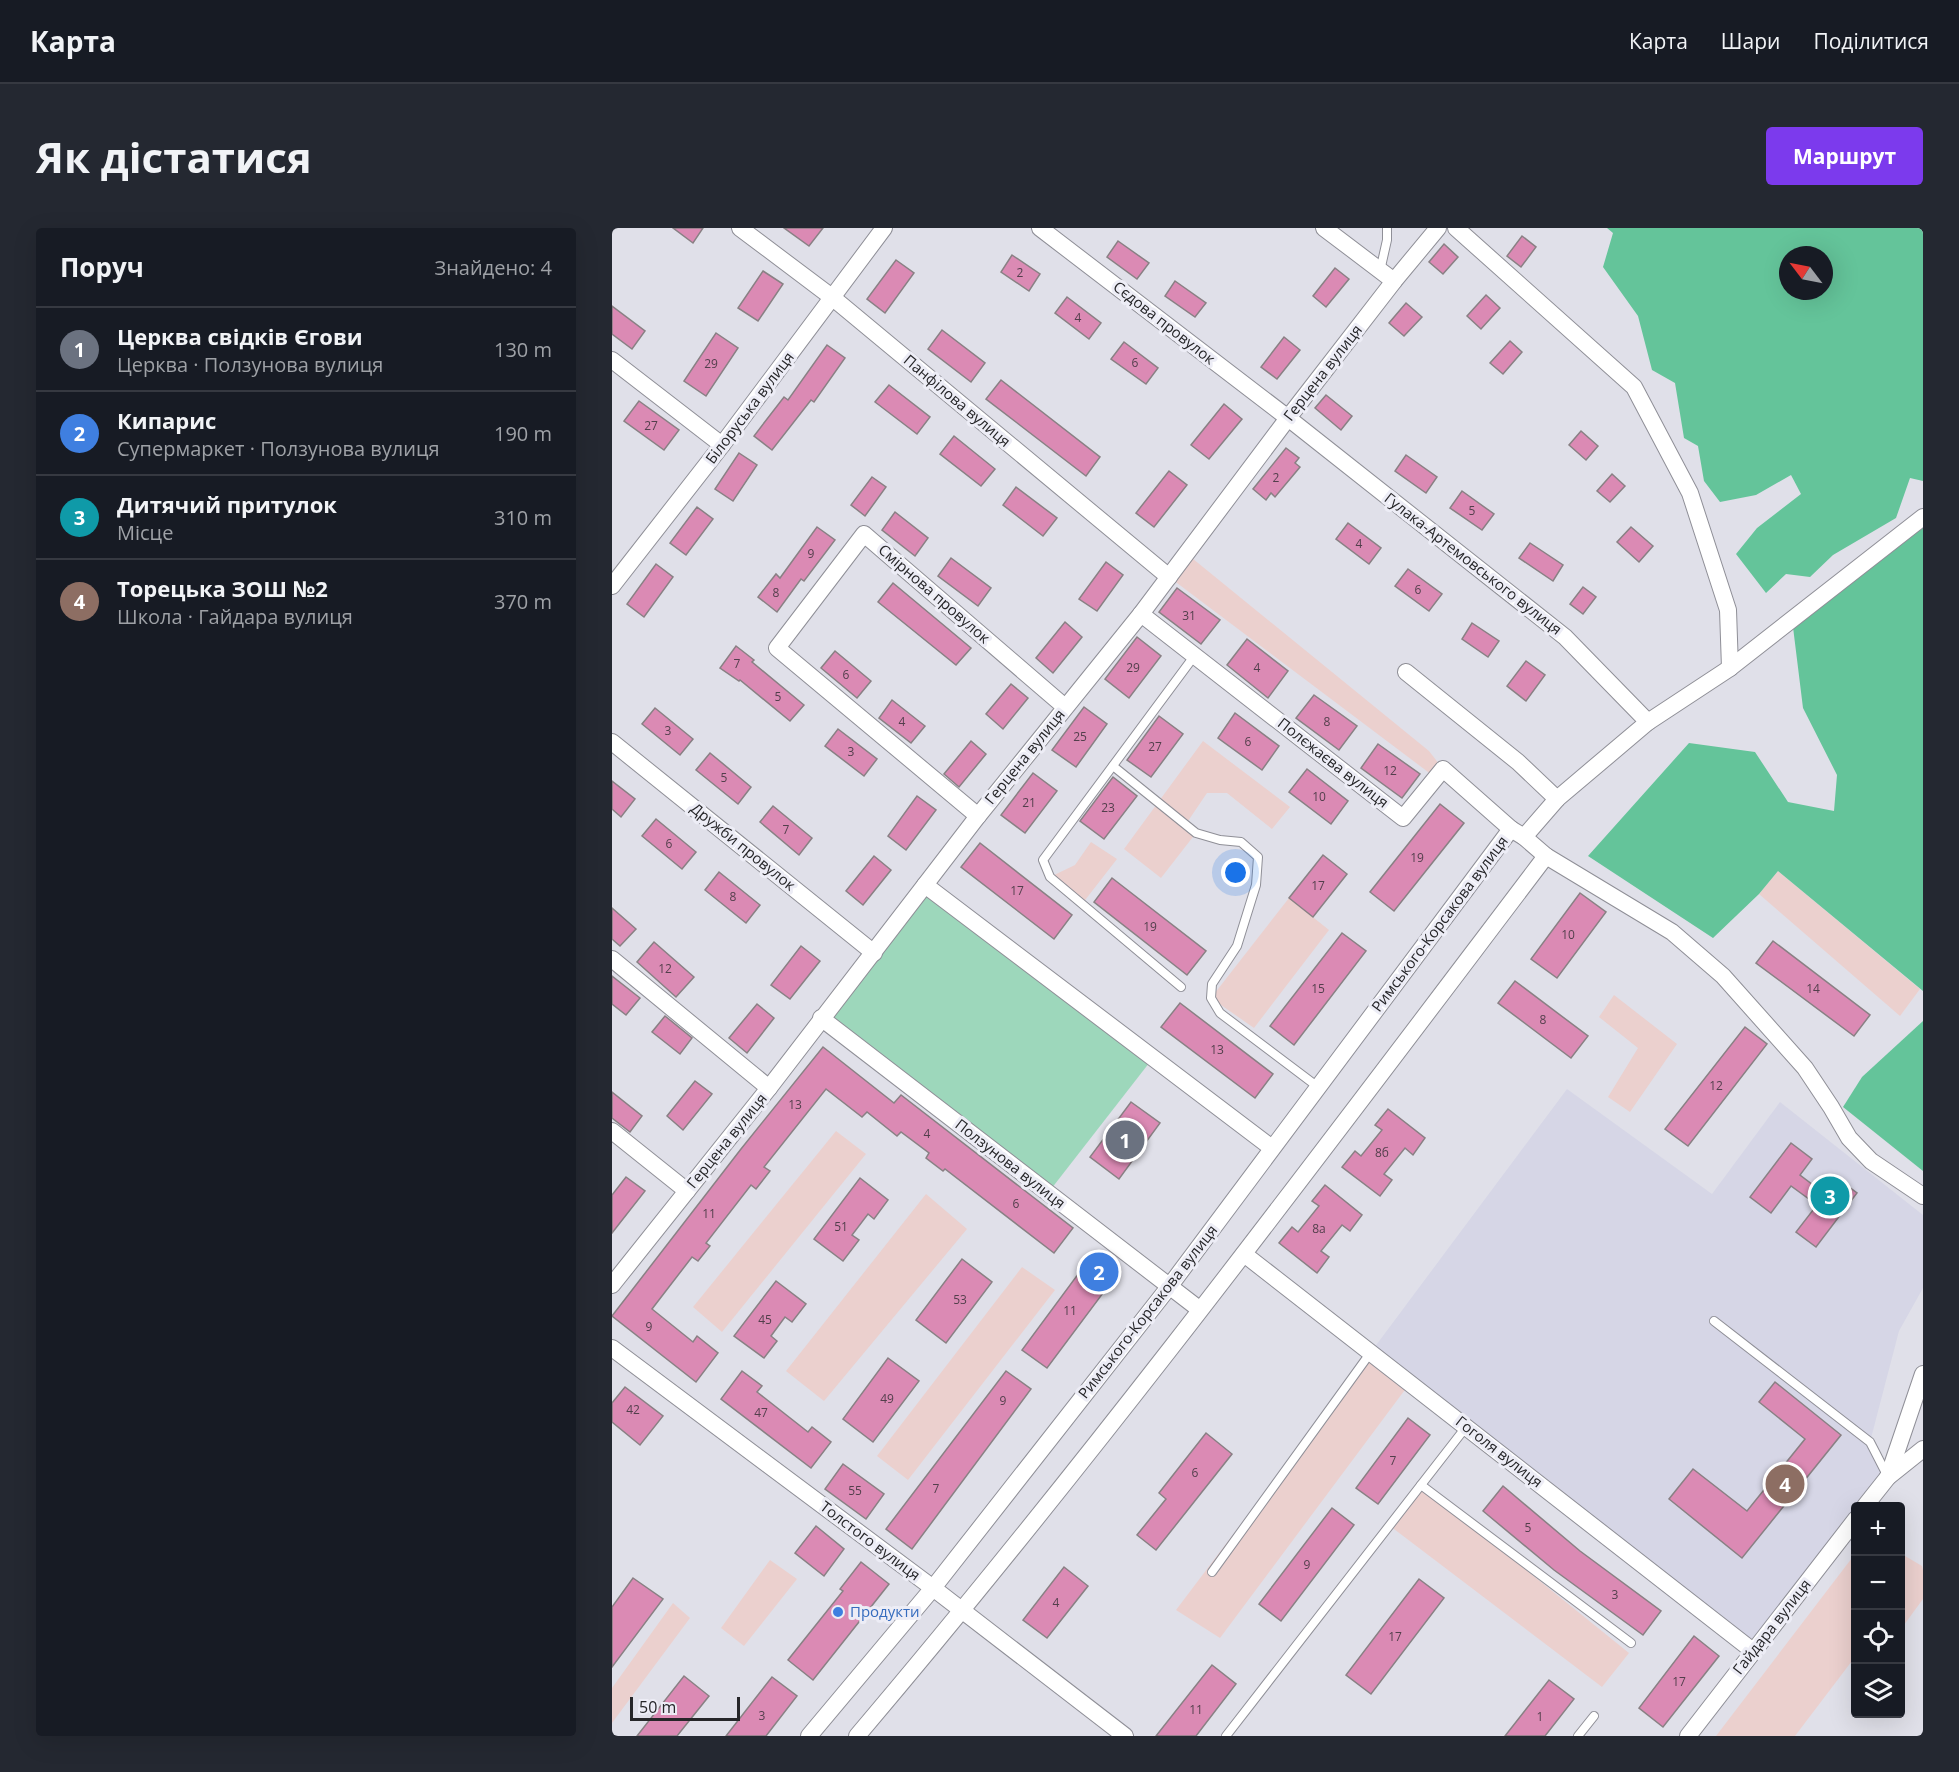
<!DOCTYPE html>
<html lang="uk">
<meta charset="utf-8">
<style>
body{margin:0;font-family:"Open Sans",sans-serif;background:#242831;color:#f1f3f6}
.controls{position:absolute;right:18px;bottom:18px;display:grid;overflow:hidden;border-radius:6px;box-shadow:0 6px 24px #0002}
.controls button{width:54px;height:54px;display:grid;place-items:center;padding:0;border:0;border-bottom:2px solid #363941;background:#171b24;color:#f1f3f6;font:30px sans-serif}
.compass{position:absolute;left:1167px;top:18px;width:54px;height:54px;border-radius:50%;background:#171b24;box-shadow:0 6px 24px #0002;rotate:302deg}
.scale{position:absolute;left:18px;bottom:15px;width:110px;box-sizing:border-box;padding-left:6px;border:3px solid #262629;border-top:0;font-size:16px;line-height:21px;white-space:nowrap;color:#262629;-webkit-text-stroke:4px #ededf6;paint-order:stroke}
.you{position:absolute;left:624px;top:645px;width:21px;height:21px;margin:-15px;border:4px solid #fff;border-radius:50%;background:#1a73e8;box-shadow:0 0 0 9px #1a73e833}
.badge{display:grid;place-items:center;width:39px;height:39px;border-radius:50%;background:#7c3aed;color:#fff;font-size:20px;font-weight:700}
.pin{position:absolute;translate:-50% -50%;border:3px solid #fff;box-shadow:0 2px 6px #0006}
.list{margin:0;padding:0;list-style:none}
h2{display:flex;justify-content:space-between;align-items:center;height:78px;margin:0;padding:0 24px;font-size:26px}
h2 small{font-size:20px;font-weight:400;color:#9ea1a6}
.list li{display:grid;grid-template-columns:39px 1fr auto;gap:18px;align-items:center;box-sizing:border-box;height:84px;padding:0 24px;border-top:2px solid #363941}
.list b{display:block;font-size:22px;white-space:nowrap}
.list p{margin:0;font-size:20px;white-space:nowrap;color:#9ea1a6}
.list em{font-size:20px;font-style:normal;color:#9ea1a6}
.icon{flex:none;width:33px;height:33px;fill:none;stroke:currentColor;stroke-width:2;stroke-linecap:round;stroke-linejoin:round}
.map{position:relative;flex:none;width:1311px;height:1508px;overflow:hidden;border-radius:6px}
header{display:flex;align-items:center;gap:36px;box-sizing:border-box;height:84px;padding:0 30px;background:#171b24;border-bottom:2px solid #363941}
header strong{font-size:28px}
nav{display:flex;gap:33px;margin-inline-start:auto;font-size:21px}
.intro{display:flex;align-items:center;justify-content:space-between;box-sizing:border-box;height:144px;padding:0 36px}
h1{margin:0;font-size:42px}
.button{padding:15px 27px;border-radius:6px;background:#7c3aed;color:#fff;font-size:21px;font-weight:700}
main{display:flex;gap:36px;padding:0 36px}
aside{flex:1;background:#171b24;border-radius:6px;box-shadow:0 6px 24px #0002}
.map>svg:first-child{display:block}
.industrial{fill:#ebd0ce}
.built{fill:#d6d6e6}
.green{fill:#9dd7bb}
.forest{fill:#64c49a;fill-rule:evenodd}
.building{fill:#db8ab4;stroke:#898084;stroke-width:1.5}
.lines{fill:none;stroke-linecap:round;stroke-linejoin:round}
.lane-casing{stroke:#8f8f97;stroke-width:10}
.street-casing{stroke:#8f8f97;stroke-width:18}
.lane{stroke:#fff;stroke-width:8}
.street{stroke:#fff;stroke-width:16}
.shop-dot{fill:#3f7fe0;stroke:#ededf6;stroke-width:2}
.labels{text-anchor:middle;stroke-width:6;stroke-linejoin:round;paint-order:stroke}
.number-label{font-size:12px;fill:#533f4c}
.street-label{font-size:15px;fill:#262629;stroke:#ededf6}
.shop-label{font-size:15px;fill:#366cbe;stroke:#ededf6;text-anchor:start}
</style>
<header>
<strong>Карта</strong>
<nav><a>Карта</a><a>Шари</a><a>Поділитися</a></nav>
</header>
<div class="intro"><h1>Як дістатися</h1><a class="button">Маршрут</a></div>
<main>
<aside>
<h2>Поруч<small>Знайдено: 4</small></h2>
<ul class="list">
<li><span class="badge" style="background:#6b7280">1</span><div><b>Церква свідків Єгови</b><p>Церква · Ползунова вулиця</p></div><em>130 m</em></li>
<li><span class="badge" style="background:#3f7fe0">2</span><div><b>Кипарис</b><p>Супермаркет · Ползунова вулиця</p></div><em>190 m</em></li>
<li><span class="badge" style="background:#0f9aa8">3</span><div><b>Дитячий притулок</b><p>Місце</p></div><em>310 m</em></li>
<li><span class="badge" style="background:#8d6e63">4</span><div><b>Торецька ЗОШ №2</b><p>Школа · Гайдара вулиця</p></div><em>370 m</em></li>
</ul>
</aside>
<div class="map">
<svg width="1311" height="1508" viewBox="0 0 1311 1508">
<rect width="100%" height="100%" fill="#e0e0e9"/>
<!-- industrial -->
<g class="industrial">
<polygon points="575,326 817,523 831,541 824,550 557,349"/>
<polygon points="591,513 678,579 660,601 615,565 595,565 574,596 584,605 549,650 512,621"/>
<polygon points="479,614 505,631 470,676 438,649 463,637"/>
<polygon points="1166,643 1308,761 1288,788 1147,666"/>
<polygon points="677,670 717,702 642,800 599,770"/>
<polygon points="1002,767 1065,816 1018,884 996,869 1026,820 987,789"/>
<polygon points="224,903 254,926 110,1104 81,1079"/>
<polygon points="314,966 355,1001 212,1173 174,1143"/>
<polygon points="410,1039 443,1062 296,1252 265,1228"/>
<polygon points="759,1124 798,1155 608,1410 564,1382"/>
<polygon points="809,1257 1017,1425 990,1459 778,1298"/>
<polygon points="1288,1325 1310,1338 1311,1342 1311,1371 1289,1401"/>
<polygon points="1243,1326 1243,1429 1183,1508 1104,1508"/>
<polygon points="158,1332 185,1351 132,1418 109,1400"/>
<polygon points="61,1375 78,1390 0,1495 0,1460"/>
</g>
<!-- built -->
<polygon class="built" points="955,861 1100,966 1168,874 1311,987 1311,1060 1287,1103 1258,1214 1276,1249 1253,1278 1244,1278 1243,1291 1141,1423 759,1124"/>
<!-- green -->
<polygon class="green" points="313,657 541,830 436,965 209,790"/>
<!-- forest -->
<g class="forest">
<path d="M 995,0 L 1311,0 L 1311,253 L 1298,250 L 1284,290 L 1221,327 L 1198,349 L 1174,346 L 1154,365 L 1124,326 L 1145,300 L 1189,266 L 1179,247 L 1144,267 L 1108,274 L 1092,253 L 1086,218 L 1072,210 L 1063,155 L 1040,142 L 1026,88 L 991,39 L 1001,5 ZM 1176,27 L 1212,27 L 1212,63 L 1176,63 Z"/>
<polygon points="1311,289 1311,763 1166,643 1147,666 1101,710 976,628 1077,515 1143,524 1176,574 1222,583 1225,547 1191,480 1180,391"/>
<polygon points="1311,793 1311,943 1231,879 1250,849"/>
</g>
<!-- building -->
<g class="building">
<polygon points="61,0 91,0 81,15"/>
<polygon points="172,0 211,0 197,18"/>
<polygon points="910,8 924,19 909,39 895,28"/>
<polygon points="506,13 537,35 525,51 495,29"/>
<polygon points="832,16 846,29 831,46 817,34"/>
<polygon points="400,27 428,46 417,63 389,44"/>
<polygon points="284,32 302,45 273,85 255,71"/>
<polygon points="723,40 737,51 714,79 701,68"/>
<polygon points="151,43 171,56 146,93 126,80"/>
<polygon points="563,53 594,75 583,89 553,68"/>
<polygon points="874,67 888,80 869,101 855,88"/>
<polygon points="455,69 489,95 477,111 443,85"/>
<polygon points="794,75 810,89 792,108 777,95"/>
<polygon points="0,78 33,103 20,121 0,106"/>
<polygon points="330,102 373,135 359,154 316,121"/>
<polygon points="104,105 126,120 94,168 72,153"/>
<polygon points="672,109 688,122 665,151 649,139"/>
<polygon points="898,113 910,124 891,146 878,135"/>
<polygon points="512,114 546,140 534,156 499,131"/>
<polygon points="215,117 233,130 202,174 199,172 160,222 142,208 172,169 176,172"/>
<polygon points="389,152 488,229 474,248 374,171"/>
<polygon points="277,157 318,189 305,206 263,174"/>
<polygon points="714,167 740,188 729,202 703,180"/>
<polygon points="27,173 67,202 52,222 12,193"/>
<polygon points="612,176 630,191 597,231 579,217"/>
<polygon points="969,203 986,218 974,232 957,217"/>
<polygon points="342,208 383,241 369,258 328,226"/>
<polygon points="674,220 687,230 683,235 688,239 663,269 659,265 654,272 641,261"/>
<polygon points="127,225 145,237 121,273 103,261"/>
<polygon points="794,227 825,249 814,265 783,243"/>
<polygon points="557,243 575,257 542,299 524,285"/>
<polygon points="1000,246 1013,258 998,274 985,263"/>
<polygon points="260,249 274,259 253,288 239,277"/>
<polygon points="404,259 445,290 431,308 391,277"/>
<polygon points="850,263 882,286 870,302 838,280"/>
<polygon points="85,279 101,291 74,327 58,315"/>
<polygon points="283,284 316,310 303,328 270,302"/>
<polygon points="736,295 769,320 757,336 724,311"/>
<polygon points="205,299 223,312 192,353 189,351 165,384 146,369 164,346 168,350"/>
<polygon points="1019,299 1041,318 1027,334 1005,314"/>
<polygon points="918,315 951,337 941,353 907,330"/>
<polygon points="339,330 379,360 366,378 326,348"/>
<polygon points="494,334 511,347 485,383 467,371"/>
<polygon points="44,336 61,349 32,389 15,376"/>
<polygon points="796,341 830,366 817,383 783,358"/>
<polygon points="281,355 359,420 344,437 266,374"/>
<polygon points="971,359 984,369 971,386 958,376"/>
<polygon points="565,360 608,392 589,416 547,384"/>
<polygon points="453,394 470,409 441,445 424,430"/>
<polygon points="860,395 887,413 876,429 850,411"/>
<polygon points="525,409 549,428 517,470 493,451"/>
<polygon points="635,411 676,443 656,470 615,437"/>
<polygon points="124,418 142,432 140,434 192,477 178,493 128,452 127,453 108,440"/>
<polygon points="223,423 259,453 245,470 209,440"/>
<polygon points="914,433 933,447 914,473 895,458"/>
<polygon points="399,456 416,470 391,501 374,486"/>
<polygon points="702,467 745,498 727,522 684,490"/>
<polygon points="280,472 313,498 299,515 267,490"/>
<polygon points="472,479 495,496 464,539 440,522"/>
<polygon points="43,480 81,511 68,527 30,496"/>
<polygon points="623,485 667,518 650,542 606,510"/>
<polygon points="547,488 571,506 539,549 515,532"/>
<polygon points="226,501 265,531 252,548 213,518"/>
<polygon points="359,513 374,526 347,559 332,546"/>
<polygon points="766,516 808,546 790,570 749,540"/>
<polygon points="98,525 139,559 126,576 84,542"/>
<polygon points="695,541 736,573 719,596 677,564"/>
<polygon points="421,545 445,563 413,605 389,587"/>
<polygon points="501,549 525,568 492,611 468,593"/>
<polygon points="0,553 23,571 9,589 0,581"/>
<polygon points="305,568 324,582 294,622 276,608"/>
<polygon points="828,576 852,595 782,683 758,664"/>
<polygon points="161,578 200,610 187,627 148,594"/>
<polygon points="44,591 84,624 70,641 30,608"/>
<polygon points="368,615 460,687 442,711 349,639"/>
<polygon points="711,627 735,646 701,689 677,670"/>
<polygon points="262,628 279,642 251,677 234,663"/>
<polygon points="107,644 148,677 134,695 93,662"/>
<polygon points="500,650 594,723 575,747 482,674"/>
<polygon points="968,665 994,684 945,750 919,731"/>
<polygon points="0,680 24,701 8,718 0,711"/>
<polygon points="730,705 754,723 682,817 658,798"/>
<polygon points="1161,713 1258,787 1242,808 1144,735"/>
<polygon points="42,714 82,749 64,769 25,734"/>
<polygon points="189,718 208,733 178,771 159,757"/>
<polygon points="0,748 28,770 14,787 0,776"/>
<polygon points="903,753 976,808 959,830 886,775"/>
<polygon points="568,775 661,846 643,870 549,799"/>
<polygon points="145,776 162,790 135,825 117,810"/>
<polygon points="53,788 80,810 68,826 40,804"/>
<polygon points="1133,799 1155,816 1076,918 1053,901"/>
<polygon points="211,819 282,875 289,867 461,1000 442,1025 333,941 331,943 314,930 317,925 289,904 285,908 255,884 250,889 214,861 152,939 158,943 144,961 139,957 94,1015 98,1018 86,1033 80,1029 40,1081 81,1114 85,1108 106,1125 84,1154 0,1088 129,921"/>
<polygon points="83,853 100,866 71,902 55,888"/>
<polygon points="0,864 30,888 18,904 0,890"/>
<polygon points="519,874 548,895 507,951 478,929"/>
<polygon points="776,881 813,910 801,927 793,920 772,946 780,952 768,968 730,939 743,923 749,928 770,902 763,897"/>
<polygon points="1179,915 1200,931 1188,947 1213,966 1225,950 1245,965 1204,1019 1184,1004 1205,977 1179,958 1159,985 1138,969"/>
<polygon points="14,949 33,963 0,1005 0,967"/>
<polygon points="248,950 276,972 262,991 256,986 240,1007 247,1012 231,1033 202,1011"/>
<polygon points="713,957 750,987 738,1003 730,997 709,1023 717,1029 705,1045 667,1015 680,999 686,1004 707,978 700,973"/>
<polygon points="481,1026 506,1045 435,1140 410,1122"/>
<polygon points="350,1031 380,1054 334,1115 304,1092"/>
<polygon points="164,1053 194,1076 180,1094 173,1089 159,1108 165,1113 152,1130 122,1108"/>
<polygon points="276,1130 307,1153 261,1214 231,1191"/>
<polygon points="130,1143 150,1158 145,1164 196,1204 200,1199 219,1214 199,1240 109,1171"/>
<polygon points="394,1143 419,1161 300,1321 274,1301"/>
<polygon points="1163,1154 1229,1207 1130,1330 1057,1271 1081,1241 1135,1283 1193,1211 1147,1174"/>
<polygon points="13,1159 51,1188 28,1217 0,1194 0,1175"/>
<polygon points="796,1190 818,1207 766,1276 744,1260"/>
<polygon points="594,1205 620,1226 544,1322 525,1307 554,1271 547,1265"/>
<polygon points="231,1236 272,1266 254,1291 213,1261"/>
<polygon points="891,1258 968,1323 1049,1383 1031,1407 942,1342 871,1283"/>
<polygon points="720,1280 742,1297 669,1393 647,1376"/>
<polygon points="204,1298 232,1321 212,1348 183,1325"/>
<polygon points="249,1334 277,1356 201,1452 176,1432 231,1363 228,1361"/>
<polygon points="452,1339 476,1358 435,1410 411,1392"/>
<polygon points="21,1350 51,1371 0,1439 0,1379"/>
<polygon points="807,1351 832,1370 759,1466 734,1447"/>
<polygon points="1082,1408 1107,1428 1051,1499 1027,1480"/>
<polygon points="600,1437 624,1456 584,1508 544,1508"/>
<polygon points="72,1448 97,1468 65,1508 25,1508"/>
<polygon points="160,1449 185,1468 154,1508 114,1508"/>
<polygon points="937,1452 962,1471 933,1508 893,1508"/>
</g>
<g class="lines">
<!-- lane casing -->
<g class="lane-casing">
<g id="lane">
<polyline points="768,43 775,12 775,0"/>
<polyline points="501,538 584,605 608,612 629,614 646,629 644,657 625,718 600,756 599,770 608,785 706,859"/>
<polyline points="569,759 438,649 431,632 583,427"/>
<polyline points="1102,1093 1258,1214 1276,1249"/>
<polyline points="809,1257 1019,1415"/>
<polyline points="600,1344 759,1124"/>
<polyline points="614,1508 854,1199"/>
<polyline points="966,1508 982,1488"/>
</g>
</g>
<!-- street casing -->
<g class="street-casing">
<g id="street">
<polyline points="128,0 221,70 557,349"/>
<polyline points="428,0 676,190 953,409 1036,494"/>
<polyline points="712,0 782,53"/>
<polyline points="844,0 1022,159 1078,265 1116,382 1118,440"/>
<polyline points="0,132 110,217"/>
<polyline points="0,358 110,217 272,0"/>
<polyline points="529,386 791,590 831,541 899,601"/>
<polyline points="794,444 906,534 945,571"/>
<polyline points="0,514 262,725"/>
<polyline points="366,588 165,420 252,306 453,479"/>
<polyline points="912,609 945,571 1036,494 1118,440 1311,289"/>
<polyline points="934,628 1060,704 1111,748 1193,840 1219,879 1237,910 1259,933 1311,968"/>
<polyline points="313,657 660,920"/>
<polyline points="0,731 157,860"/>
<polyline points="209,790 587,1081"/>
<polyline points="0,903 75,963"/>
<polyline points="632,1026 1141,1423"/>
<polyline points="0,1057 157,860 366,588 529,386 676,190 782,53 826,0"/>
<polyline points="0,1120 321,1360 513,1508"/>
<polyline points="1276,1249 1311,1146"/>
<polyline points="1253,1278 1276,1249 1311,1221"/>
<path d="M 197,1508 L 321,1360 L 557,1059 L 899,601 L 912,609 L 934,628 C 709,925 486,1224 245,1508"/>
<polyline points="1076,1508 1244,1291"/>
</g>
</g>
<!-- lane -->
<use href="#lane" class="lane"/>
<!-- street -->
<use href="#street" class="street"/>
</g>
<!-- markers -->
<circle class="shop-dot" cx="226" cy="1384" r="6"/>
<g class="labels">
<!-- number labels -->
<g class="number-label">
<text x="408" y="49">2</text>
<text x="466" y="94">4</text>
<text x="523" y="139">6</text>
<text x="99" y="140">29</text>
<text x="39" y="202">27</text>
<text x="664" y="254">2</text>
<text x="860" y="287">5</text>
<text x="747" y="320">4</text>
<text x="199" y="330">9</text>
<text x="806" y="366">6</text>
<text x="164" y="369">8</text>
<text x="577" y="392">31</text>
<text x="125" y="440">7</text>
<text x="521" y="444">29</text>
<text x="645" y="444">4</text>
<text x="234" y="451">6</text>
<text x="166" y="473">5</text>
<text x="290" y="498">4</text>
<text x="715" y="498">8</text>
<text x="56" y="507">3</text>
<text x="468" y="513">25</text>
<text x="636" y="518">6</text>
<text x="543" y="523">27</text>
<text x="239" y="528">3</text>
<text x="778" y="547">12</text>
<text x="112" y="554">5</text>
<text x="707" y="573">10</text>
<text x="417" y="579">21</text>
<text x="496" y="584">23</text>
<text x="174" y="606">7</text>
<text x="57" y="620">6</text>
<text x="805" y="634">19</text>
<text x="706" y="662">17</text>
<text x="405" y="667">17</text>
<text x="121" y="673">8</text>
<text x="538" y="703">19</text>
<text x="956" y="711">10</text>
<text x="53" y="745">12</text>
<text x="706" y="765">15</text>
<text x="1201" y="765">14</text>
<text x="931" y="796">8</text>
<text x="605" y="826">13</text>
<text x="1104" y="862">12</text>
<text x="183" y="881">13</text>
<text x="315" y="910">4</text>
<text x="770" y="929">8б</text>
<text x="404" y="980">6</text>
<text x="97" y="990">11</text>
<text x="229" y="1003">51</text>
<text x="707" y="1005">8а</text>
<text x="348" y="1076">53</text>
<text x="458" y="1087">11</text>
<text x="153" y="1096">45</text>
<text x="37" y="1103">9</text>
<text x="275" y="1175">49</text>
<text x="391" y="1177">9</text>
<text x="21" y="1186">42</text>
<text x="149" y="1189">47</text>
<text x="781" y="1237">7</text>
<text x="583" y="1249">6</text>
<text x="324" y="1265">7</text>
<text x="243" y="1267">55</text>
<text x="916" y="1304">5</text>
<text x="695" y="1341">9</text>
<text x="1003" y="1371">3</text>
<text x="444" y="1379">4</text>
<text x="783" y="1413">17</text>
<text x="1067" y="1458">17</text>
<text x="584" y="1486">11</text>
<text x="150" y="1492">3</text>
<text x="928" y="1493">1</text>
</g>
<!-- street labels -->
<g class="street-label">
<text transform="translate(552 95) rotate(38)" y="5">Сєдова провулок</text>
<text transform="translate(711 145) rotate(-52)" y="5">Герцена вулиця</text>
<text transform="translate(345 173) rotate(40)" y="5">Панфілова вулиця</text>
<text transform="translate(138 180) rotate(-53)" y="5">Білоруська вулиця</text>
<text transform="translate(861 336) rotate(38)" y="5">Гулака-Артемовського вулиця</text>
<text transform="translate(322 366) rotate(41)" y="5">Смірнова провулок</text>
<text transform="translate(413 529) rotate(-51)" y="5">Герцена вулиця</text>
<text transform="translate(721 535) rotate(38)" y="5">Полєжаєва вулиця</text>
<text transform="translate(131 619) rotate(39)" y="5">Дружби провулок</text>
<text transform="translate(828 696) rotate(-53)" y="5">Римського-Корсакова вулиця</text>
<text transform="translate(115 913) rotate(-51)" y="5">Герцена вулиця</text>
<text transform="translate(398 936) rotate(38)" y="5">Ползунова вулиця</text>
<text transform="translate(536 1084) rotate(-52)" y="5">Римського-Корсакова вулиця</text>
<text transform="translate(887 1224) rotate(38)" y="5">Гоголя вулиця</text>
<text transform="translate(258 1313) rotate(37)" y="5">Толстого вулиця</text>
<text transform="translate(1160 1399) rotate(-52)" y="5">Гайдара вулиця</text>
</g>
<!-- shop labels -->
<g class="shop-label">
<text x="238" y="1389">Продукти</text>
</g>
</g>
</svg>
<div class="controls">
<button>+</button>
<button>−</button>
<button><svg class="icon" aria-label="locate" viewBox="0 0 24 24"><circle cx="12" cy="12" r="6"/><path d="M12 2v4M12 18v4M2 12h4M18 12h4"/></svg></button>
<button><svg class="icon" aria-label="layers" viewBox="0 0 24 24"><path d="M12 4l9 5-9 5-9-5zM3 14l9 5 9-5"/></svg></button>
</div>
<svg class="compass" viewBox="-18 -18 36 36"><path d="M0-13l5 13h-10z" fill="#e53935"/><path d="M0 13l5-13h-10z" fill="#9ea1a6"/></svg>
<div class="scale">50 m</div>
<div class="you"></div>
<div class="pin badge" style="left:513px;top:912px;background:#6b7280">1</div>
<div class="pin badge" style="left:487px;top:1044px;background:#3f7fe0">2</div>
<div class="pin badge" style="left:1218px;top:968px;background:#0f9aa8">3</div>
<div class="pin badge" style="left:1173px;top:1256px;background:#8d6e63">4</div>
</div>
</main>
